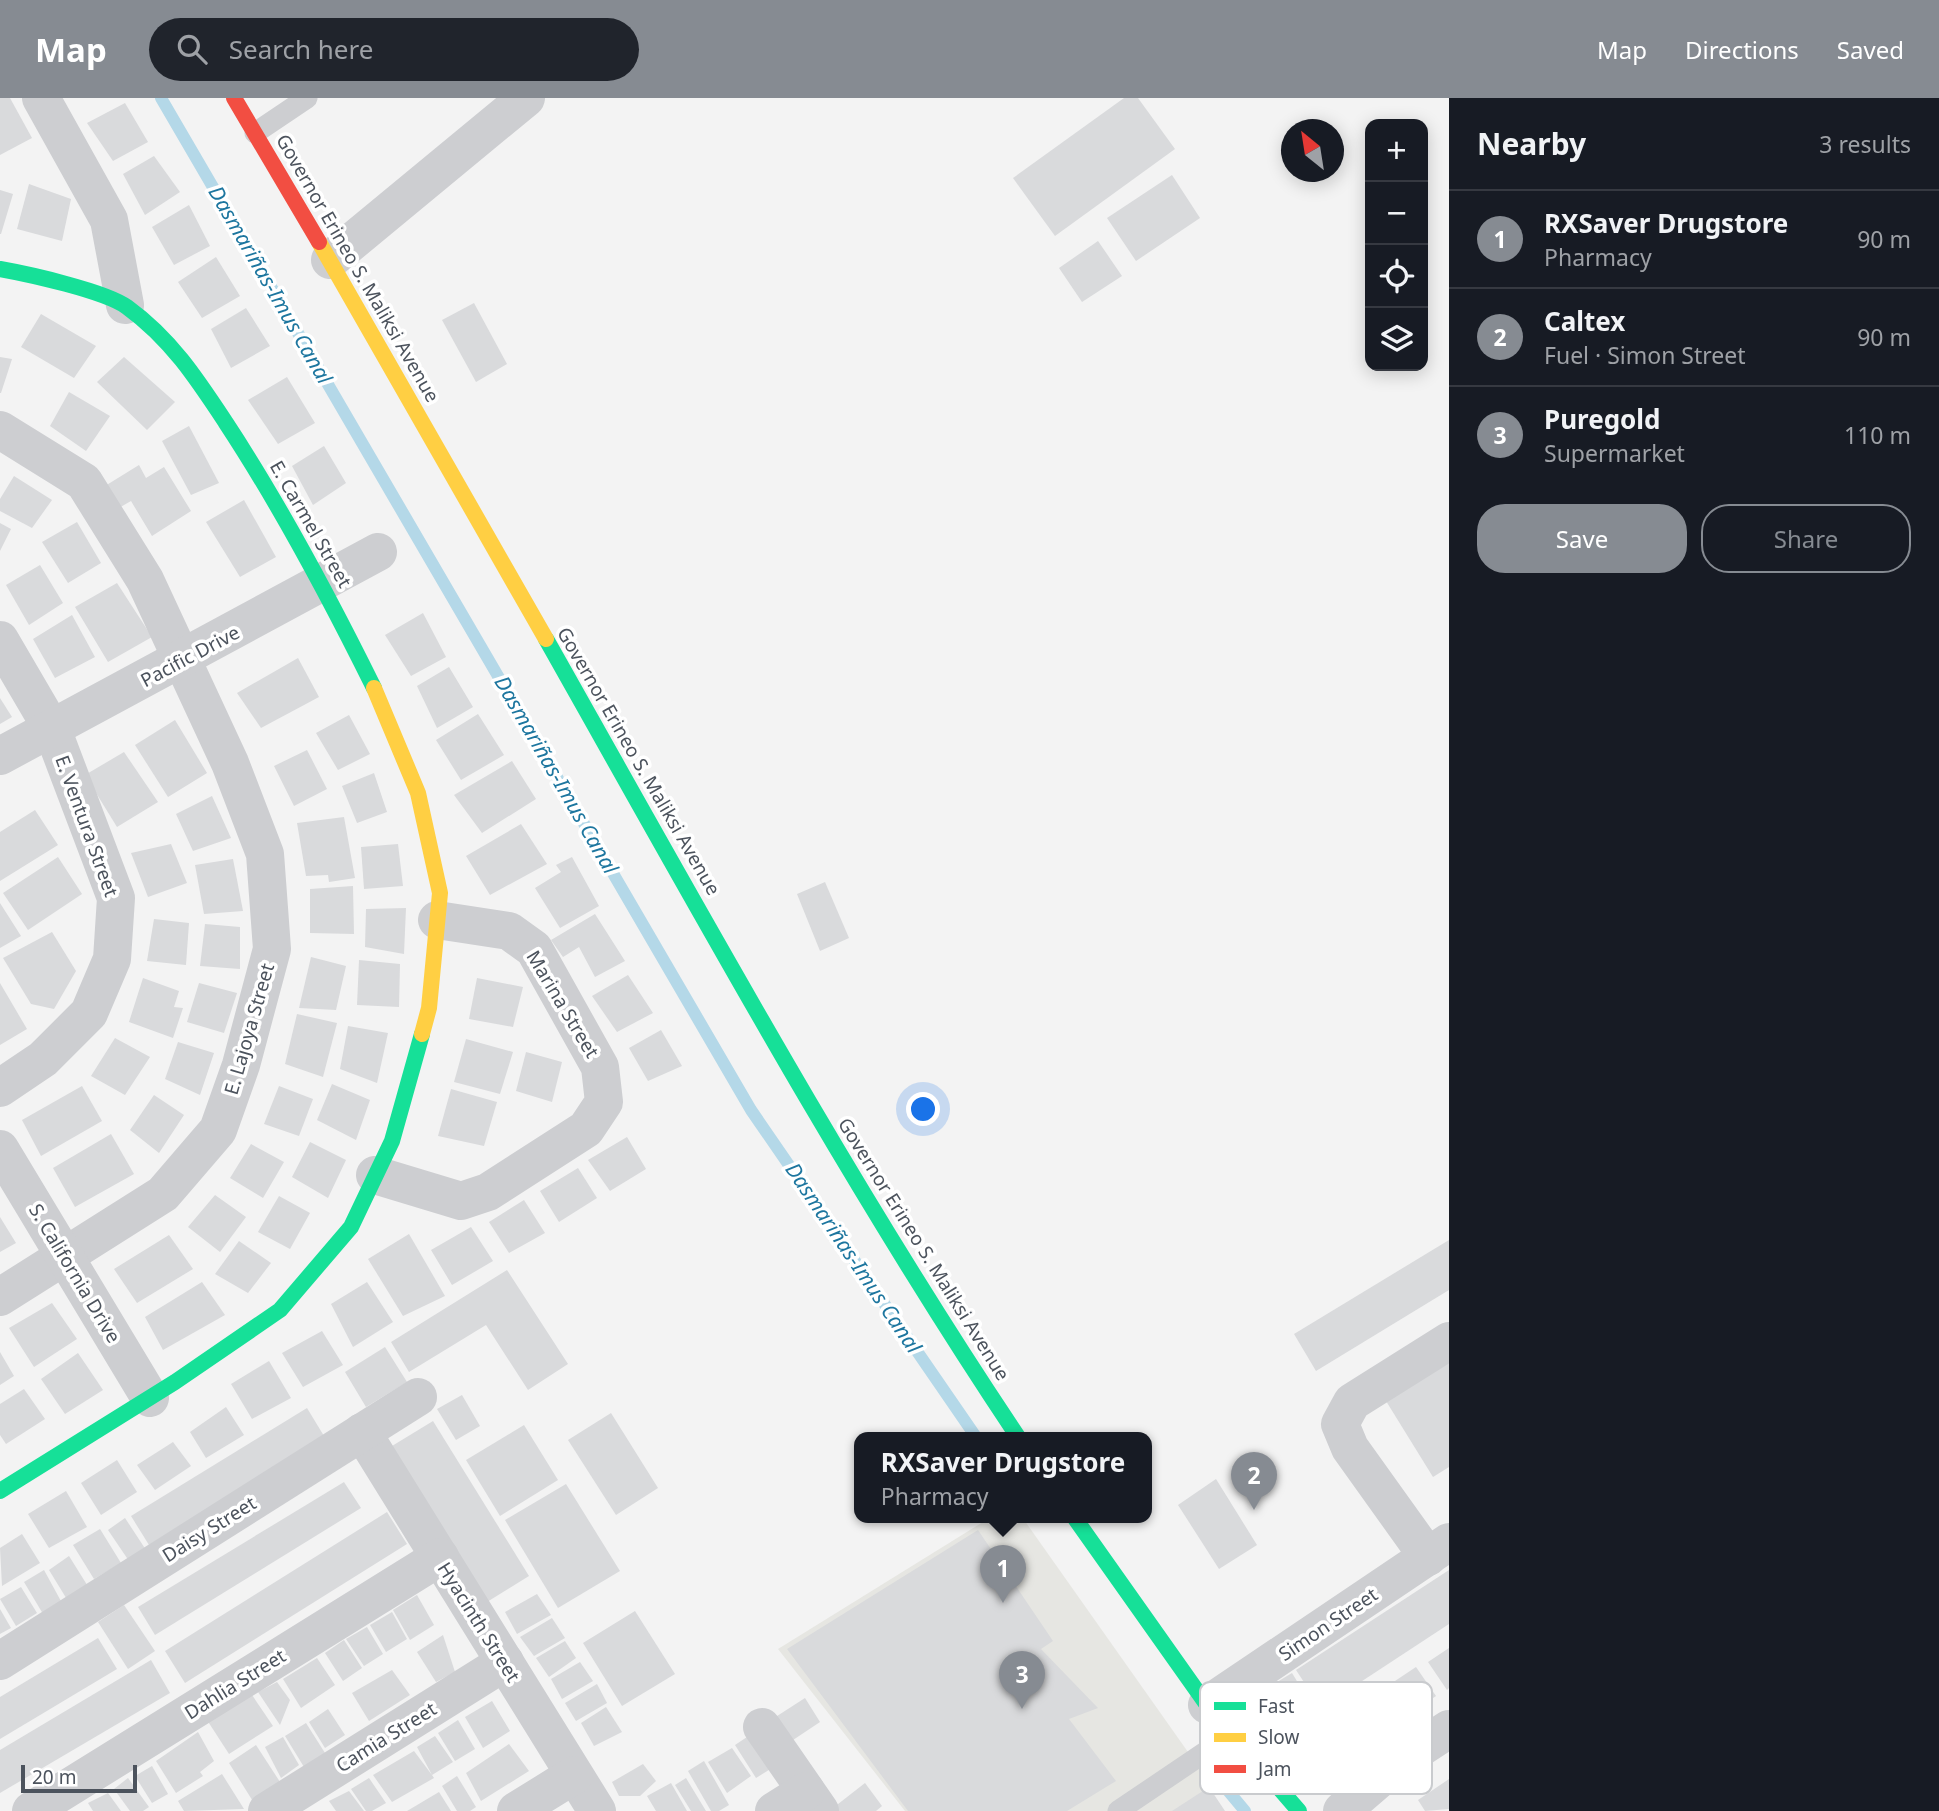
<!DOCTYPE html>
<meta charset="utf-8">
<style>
body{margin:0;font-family:"Noto Sans",sans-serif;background:#20242c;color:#f1f3f6}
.controls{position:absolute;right:21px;top:21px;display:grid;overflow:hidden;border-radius:14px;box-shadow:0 4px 18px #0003}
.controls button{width:63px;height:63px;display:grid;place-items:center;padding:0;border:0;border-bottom:2px solid #363941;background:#171b24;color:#f1f3f6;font:35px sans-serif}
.compass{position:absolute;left:1281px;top:21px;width:63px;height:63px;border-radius:50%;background:#171b24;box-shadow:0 4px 18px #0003;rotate:330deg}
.scale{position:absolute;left:21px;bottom:18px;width:116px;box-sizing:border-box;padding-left:7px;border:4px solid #4c535d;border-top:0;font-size:19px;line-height:24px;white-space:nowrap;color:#4c535d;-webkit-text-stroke:5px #fff;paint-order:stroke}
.you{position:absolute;left:924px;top:1012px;width:24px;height:24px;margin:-18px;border:5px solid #fff;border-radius:50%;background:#1a73e8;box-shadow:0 0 0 10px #1a73e833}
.badge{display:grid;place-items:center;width:46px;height:46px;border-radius:50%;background:#868b92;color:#fff;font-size:23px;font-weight:700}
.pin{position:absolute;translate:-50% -58px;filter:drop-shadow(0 2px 4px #0008)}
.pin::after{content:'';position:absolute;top:37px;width:24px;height:21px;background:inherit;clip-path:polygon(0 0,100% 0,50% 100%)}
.popup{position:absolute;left:854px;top:1334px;width:298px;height:91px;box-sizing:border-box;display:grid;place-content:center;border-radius:14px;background:#171b24;filter:drop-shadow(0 2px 5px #0005);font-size:23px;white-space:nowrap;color:#9ea1a6}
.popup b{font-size:26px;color:#f1f3f6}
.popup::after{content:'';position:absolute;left:50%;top:100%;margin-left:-14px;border:14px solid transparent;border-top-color:#171b24}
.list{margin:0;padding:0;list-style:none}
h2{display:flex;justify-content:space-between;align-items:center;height:91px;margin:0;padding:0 28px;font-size:30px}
h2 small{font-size:23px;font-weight:400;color:#9ea1a6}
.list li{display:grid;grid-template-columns:46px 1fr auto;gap:21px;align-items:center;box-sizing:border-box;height:98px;padding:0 28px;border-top:2px solid #363941}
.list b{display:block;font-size:26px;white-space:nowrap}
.list p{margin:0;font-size:23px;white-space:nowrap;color:#9ea1a6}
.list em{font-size:23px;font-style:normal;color:#9ea1a6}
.actions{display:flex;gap:14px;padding:21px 28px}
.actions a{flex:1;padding:16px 0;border:2px solid #868b92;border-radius:28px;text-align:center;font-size:24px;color:#868b92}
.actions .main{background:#868b92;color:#fff}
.icon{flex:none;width:38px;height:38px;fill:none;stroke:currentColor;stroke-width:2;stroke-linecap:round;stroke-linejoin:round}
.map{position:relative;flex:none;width:1449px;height:1713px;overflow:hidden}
header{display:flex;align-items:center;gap:42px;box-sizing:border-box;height:98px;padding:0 35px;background:#868b92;color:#fff}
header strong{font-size:33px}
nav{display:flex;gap:38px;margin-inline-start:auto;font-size:24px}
.search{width:490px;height:63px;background:#20242c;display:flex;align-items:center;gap:18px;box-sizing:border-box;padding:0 24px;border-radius:38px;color:#9ea1a6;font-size:26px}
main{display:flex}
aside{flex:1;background:#171b24}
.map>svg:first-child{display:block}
.commercial{fill:#e6e6e2}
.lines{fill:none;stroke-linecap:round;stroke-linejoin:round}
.stream{stroke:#b4d8e8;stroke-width:12}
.building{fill:#d9dadc}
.lane{stroke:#cdced1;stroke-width:21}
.street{stroke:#cdced1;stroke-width:38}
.fast{stroke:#16e098;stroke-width:16}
.slow{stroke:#ffcf43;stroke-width:16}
.jam{stroke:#f24e42;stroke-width:16}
.labels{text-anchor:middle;stroke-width:7;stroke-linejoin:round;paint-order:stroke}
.street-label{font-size:19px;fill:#4c535d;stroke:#fff}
.water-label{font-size:21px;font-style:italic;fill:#1d769f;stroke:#fff}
.key{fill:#fff;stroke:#c9cbce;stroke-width:2}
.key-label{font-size:19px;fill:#4c535d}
</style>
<header>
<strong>Map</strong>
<div class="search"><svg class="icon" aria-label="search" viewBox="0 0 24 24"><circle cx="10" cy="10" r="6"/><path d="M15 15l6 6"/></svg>Search here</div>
<nav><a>Map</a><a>Directions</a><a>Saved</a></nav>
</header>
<main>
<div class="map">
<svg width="1449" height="1713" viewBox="0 0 1449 1713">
<rect width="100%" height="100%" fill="#f3f3f3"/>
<!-- commercial -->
<polygon class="commercial" points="991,1419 1022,1419 1212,1688 1177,1713 905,1713 778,1551"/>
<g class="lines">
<!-- stream -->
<g class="stream">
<polyline points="161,0 751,1012 976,1339"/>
<polyline points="1219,1682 1245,1713"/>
</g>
</g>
<!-- building -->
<g class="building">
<polygon points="0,0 10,0 32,40 0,57"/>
<polygon points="1124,0 1138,0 1175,51 1055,138 1013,80"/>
<polygon points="125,5 148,44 113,63 87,25"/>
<polygon points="154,58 180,94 145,117 123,76"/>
<polygon points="1172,77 1200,120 1136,163 1107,120"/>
<polygon points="29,86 71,101 62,143 17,131"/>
<polygon points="0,92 13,96 1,136 0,136"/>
<polygon points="189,107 210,148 174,167 152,129"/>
<polygon points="1098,143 1122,178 1082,204 1059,170"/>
<polygon points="216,159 240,198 202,220 178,184"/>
<polygon points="474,205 507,266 476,284 442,222"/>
<polygon points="246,210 270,248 231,270 211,231"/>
<polygon points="41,216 96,248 74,280 21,249"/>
<polygon points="0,259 12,261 1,295 0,295"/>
<polygon points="124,259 175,304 147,332 97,284"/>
<polygon points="287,279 315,325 278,346 248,302"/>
<polygon points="69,294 110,318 86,353 50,328"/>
<polygon points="189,328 219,385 191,397 162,343"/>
<polygon points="324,348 346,385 313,407 292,368"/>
<polygon points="139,367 146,380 164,369 191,413 152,438 131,403 117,411 105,388"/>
<polygon points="14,378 52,402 32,430 0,413 0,401"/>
<polygon points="244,402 276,459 240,479 206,424"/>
<polygon points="77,424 101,465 68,485 42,444"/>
<polygon points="0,425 11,431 0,453"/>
<polygon points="40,467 63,505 29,527 6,487"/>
<polygon points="117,485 152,539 108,564 75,509"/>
<polygon points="423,515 446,559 411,578 385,537"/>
<polygon points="72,517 95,559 55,580 33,541"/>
<polygon points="298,560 319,599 261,630 237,595"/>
<polygon points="449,569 473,609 437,630 417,588"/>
<polygon points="0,600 12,619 0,626"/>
<polygon points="478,616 504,657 461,682 436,642"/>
<polygon points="349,617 370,656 338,672 316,635"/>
<polygon points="175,622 207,675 168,699 135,647"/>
<polygon points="307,652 327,691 294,708 274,668"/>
<polygon points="124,654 158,704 117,729 85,677"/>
<polygon points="512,663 536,701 482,735 454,697"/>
<polygon points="374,675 387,714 357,725 342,688"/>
<polygon points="212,698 231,740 193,753 176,716"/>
<polygon points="35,712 58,747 0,783 0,734"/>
<polygon points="344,719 355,780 329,784 328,777 306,778 297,725"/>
<polygon points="521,726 547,766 490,797 466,758"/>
<polygon points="171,746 187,785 148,799 131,755"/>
<polygon points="398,746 403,788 364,791 361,749"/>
<polygon points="58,759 82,796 28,832 3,795"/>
<polygon points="572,759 599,808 560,830 535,790 561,774 556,767"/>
<polygon points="233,761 243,813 204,816 195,767"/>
<polygon points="825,784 849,840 820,853 797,796"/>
<polygon points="353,788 354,836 310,835 310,791"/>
<polygon points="0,805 21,838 0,850"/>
<polygon points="406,810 404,856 365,849 366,811"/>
<polygon points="595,816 625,863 595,879 579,849 563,859 551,842"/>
<polygon points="154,821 189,825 186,867 147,863"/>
<polygon points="205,826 240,829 240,871 200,868"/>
<polygon points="52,834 76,873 54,911 31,906 3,860"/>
<polygon points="311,859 346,868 336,912 299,910"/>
<polygon points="359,862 400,866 399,909 357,907"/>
<polygon points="628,877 653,915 617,934 592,898"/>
<polygon points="143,880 179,893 174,909 183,910 173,940 129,924"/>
<polygon points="477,880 523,889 513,929 469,921"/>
<polygon points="0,885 27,931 0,947"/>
<polygon points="199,885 237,895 224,935 187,924"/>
<polygon points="297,916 337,925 323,979 285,966"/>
<polygon points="348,928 388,935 377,985 340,971"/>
<polygon points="661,932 682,968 648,983 629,950"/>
<polygon points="115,940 150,959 125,997 91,978"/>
<polygon points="466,941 513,954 500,996 454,984"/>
<polygon points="178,944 214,955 200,997 165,981"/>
<polygon points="526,954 562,964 552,1004 516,993"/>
<polygon points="332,986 370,1002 356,1042 317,1022"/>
<polygon points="82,988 102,1023 41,1058 22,1022"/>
<polygon points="279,988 313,1001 299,1038 264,1026"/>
<polygon points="451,991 497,1004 484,1048 438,1038"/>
<polygon points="154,997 184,1017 159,1055 130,1032"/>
<polygon points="111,1036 134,1076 75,1109 53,1070"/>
<polygon points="627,1039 646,1071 610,1093 588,1062"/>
<polygon points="310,1044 346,1062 328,1100 292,1079"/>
<polygon points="251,1046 284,1064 263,1100 230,1080"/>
<polygon points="578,1070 597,1100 559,1124 540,1093"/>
<polygon points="215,1097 246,1119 220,1154 188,1129"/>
<polygon points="279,1098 310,1115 290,1151 258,1134"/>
<polygon points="524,1102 545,1135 509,1155 489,1124"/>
<polygon points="0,1119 16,1145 0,1154"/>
<polygon points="471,1129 493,1163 452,1187 431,1152"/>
<polygon points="409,1136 445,1198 403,1218 368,1161"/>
<polygon points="169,1137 193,1171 137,1205 114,1171"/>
<polygon points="1449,1142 1449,1192 1316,1273 1294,1236"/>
<polygon points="239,1143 271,1165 248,1195 215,1176"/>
<polygon points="507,1172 568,1266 528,1292 486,1227 409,1274 391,1244"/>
<polygon points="202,1184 225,1217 163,1252 145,1219"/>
<polygon points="367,1184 393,1224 353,1249 331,1206"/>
<polygon points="52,1205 77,1241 34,1269 9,1230"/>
<polygon points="322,1233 343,1267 303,1289 282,1255"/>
<polygon points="385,1249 407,1284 366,1309 345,1274"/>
<polygon points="0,1254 14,1278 0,1287"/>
<polygon points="78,1255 103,1292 65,1316 41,1281"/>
<polygon points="269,1263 291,1300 252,1321 231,1286"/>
<polygon points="1449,1265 1449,1369 1433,1379 1386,1303"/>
<polygon points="24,1291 45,1321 6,1346 0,1337 0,1306"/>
<polygon points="462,1297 480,1328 456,1342 437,1311"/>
<polygon points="226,1309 244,1337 206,1360 190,1334"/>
<polygon points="307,1310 324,1338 149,1447 131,1418"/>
<polygon points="611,1315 658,1390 616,1417 568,1342"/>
<polygon points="433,1323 529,1478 487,1504 392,1348"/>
<polygon points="524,1327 558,1382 500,1418 466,1362"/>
<polygon points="173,1344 191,1368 155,1392 137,1367"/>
<polygon points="117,1362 137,1394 101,1417 81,1385"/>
<polygon points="1216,1381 1257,1447 1219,1471 1178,1407"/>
<polygon points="344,1384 361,1410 155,1537 138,1509"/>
<polygon points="566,1386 620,1473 558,1510 505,1422"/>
<polygon points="66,1393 87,1429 49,1450 28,1416"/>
<polygon points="387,1414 407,1446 185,1585 165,1553"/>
<polygon points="125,1420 146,1452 129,1463 108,1432"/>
<polygon points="100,1431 121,1465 94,1481 73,1447"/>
<polygon points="978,1432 1053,1543 1041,1551 1098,1610 1069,1621 1116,1683 1067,1713 908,1713 787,1551"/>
<polygon points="22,1436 40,1465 2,1488 0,1450"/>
<polygon points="69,1458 89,1490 68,1503 49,1472"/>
<polygon points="44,1472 62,1505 43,1516 24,1484"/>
<polygon points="1449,1472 1449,1526 1321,1610 1296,1572"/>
<polygon points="21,1489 37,1515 16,1528 0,1501"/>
<polygon points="537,1496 551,1517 517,1536 505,1514"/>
<polygon points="417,1497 434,1527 410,1542 393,1512"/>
<polygon points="124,1507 155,1553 128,1571 98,1524"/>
<polygon points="0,1511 11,1530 0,1536"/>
<polygon points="635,1513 675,1576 622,1608 583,1545"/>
<polygon points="392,1514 407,1541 386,1554 370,1527"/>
<polygon points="552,1520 565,1540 534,1558 520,1539"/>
<polygon points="367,1529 383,1556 364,1568 346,1541"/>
<polygon points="443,1537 455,1574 436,1584 417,1554"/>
<polygon points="98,1540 117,1571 0,1641 0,1599"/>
<polygon points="344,1542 362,1570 343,1583 325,1555"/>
<polygon points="565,1543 576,1560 549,1579 536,1560"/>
<polygon points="1449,1550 1449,1590 1447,1592 1428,1564"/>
<polygon points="317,1560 335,1587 301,1610 283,1581"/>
<polygon points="151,1562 170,1595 0,1695 0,1652"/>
<polygon points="580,1564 593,1583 562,1601 551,1581"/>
<polygon points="1416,1569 1436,1598 1415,1612 1395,1583"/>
<polygon points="392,1572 410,1597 369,1623 352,1595"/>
<polygon points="1292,1575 1317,1616 1291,1631 1267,1590"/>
<polygon points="277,1584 290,1602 280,1627 258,1594"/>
<polygon points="597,1586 607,1605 576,1623 565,1605"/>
<polygon points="250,1594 273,1628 229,1656 207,1622"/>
<polygon points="1386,1594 1403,1623 1379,1638 1361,1608"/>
<polygon points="805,1600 820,1624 790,1644 774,1620"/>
<polygon points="492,1603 510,1633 483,1650 465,1619"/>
<polygon points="606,1609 622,1634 594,1648 581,1625"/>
<polygon points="328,1611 345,1637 325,1650 309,1624"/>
<polygon points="458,1622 475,1651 455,1663 438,1635"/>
<polygon points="306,1625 325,1655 304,1669 285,1638"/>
<polygon points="1363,1627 1383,1660 1342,1684 1323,1650"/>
<polygon points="198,1634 214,1663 200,1674 203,1678 176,1695 156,1663"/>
<polygon points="750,1637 772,1670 756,1680 735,1647"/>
<polygon points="435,1638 453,1664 432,1677 434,1680 392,1704 373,1677 414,1653 432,1677 417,1649"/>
<polygon points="283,1639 299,1667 281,1680 265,1649"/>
<polygon points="509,1646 529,1673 481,1703 466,1675"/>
<polygon points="256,1647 282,1687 254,1705 229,1665"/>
<polygon points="732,1650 751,1678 727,1695 708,1664"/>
<polygon points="704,1663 729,1707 719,1713 711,1713 688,1673"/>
<polygon points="643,1666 656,1683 640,1698 619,1698 612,1684"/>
<polygon points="152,1668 168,1696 152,1705 135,1678"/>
<polygon points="222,1676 244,1711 184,1713 178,1703"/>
<polygon points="457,1678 476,1709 470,1713 457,1713 442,1688"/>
<polygon points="128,1680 149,1709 143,1713 130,1713 114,1691"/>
<polygon points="369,1680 386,1705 372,1713 366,1713 351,1691"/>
<polygon points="686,1680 706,1713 691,1713 675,1687"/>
<polygon points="1449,1681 1449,1711 1425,1713 1418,1702"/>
<polygon points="671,1685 687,1713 656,1713 647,1698"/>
<polygon points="865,1685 882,1708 876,1713 835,1713 833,1710"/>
<polygon points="1209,1689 1225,1713 1172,1713"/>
<polygon points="349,1693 364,1713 336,1713 329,1703"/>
<polygon points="439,1694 451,1713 407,1713"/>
<polygon points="108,1695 121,1713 93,1713 88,1705"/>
</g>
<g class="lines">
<!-- lane -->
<g class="lane">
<polyline points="255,35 307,0"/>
<polyline points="1118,1713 1232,1636"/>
</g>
<!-- street -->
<g class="street">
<polyline points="41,0 109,122 125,207"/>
<polyline points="330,162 526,0"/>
<polyline points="0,332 84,384 145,482 230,665 265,756 272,851 241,967 218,1032 163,1096 0,1199"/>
<polyline points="0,542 52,631 116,800 112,861 89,915 43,961 0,990"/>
<polyline points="0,658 378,454"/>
<polyline points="0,1051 150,1300"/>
<polyline points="375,1077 461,1103 488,1094 586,1031 604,1004 600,969 534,851 509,833 437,822"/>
<polyline points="362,1334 597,1713"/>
<polyline points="1428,1459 1350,1350 1340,1326 1352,1304 1449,1243"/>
<polyline points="0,1563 418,1299"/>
<polyline points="1207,1607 1449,1444"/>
<polyline points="762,1629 820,1713"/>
<polyline points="31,1713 440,1459"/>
<polyline points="267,1713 505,1564"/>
<polyline points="516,1713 574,1677"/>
<polyline points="774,1713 806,1693"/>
<polyline points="1342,1713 1400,1663 1449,1631"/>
</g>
<!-- fast -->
<g class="fast">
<path d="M 0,171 C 28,176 105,193 127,209 C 171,241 197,281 226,325 C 282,410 329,499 374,590"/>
<path d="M 546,541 C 698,810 846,1082 1018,1339"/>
<polyline points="0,1393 175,1284 280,1212 351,1129 392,1043 422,936"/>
<polyline points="1074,1419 1207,1607 1299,1713"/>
</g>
<!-- slow -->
<g class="slow">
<polyline points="319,144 546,541"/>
<polyline points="374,590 418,695 440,795 429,910 422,936"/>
</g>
<!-- jam -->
<polyline class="jam" points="234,0 319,144"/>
</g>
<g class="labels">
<!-- street labels -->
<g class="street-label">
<text transform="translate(358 170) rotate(60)" y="7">Governor Erineo S. Maliksi Avenue</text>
<text transform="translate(311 426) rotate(60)" y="7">E. Carmel Street</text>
<text transform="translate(190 558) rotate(-28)" y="7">Pacific Drive</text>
<text transform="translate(639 663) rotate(60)" y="7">Governor Erineo S. Maliksi Avenue</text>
<text transform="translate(87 728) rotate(70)" y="7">E. Ventura Street</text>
<text transform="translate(563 906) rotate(59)" y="7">Marina Street</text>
<text transform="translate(249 931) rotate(-74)" y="7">E. Lajoya Street</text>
<text transform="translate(924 1151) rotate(58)" y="7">Governor Erineo S. Maliksi Avenue</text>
<text transform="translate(75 1175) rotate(59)" y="7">S. California Drive</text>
<text transform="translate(209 1431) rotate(-32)" y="7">Daisy Street</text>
<text transform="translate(479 1524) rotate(58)" y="7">Hyacinth Street</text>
<text transform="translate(1328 1526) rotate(-34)" y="7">Simon Street</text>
<text transform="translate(235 1586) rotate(-32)" y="7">Dahlia Street</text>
<text transform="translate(386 1639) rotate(-32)" y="7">Camia Street</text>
</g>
<!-- water labels -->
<g class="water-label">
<text transform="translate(270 187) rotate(60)" y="7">Dasmariñas-Imus Canal</text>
<text transform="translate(556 677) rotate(60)" y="7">Dasmariñas-Imus Canal</text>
<text transform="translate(853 1160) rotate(56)" y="7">Dasmariñas-Imus Canal</text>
</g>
</g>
<!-- legend -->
<rect x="1200" y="1584" width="232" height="112" rx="10" class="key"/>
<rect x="1214" y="1604" width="32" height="8" fill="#16e098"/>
<rect x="1214" y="1635" width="32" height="9" fill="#ffcf43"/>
<rect x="1214" y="1667" width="32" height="8" fill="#f24e42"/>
<g class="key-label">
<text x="1258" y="1615">Fast</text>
<text x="1258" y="1646">Slow</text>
<text x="1258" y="1678">Jam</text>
</g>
</svg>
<div class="controls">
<button>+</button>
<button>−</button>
<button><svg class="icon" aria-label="locate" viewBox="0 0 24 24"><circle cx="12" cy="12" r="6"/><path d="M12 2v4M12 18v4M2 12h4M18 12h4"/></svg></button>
<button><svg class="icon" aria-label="layers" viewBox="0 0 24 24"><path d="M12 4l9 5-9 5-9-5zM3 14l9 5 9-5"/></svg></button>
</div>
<svg class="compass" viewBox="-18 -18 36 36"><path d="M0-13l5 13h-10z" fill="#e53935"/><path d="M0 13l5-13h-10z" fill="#9ea1a6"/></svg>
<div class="scale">20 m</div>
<div class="you"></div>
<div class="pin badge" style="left:1003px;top:1505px">1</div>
<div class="popup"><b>RXSaver Drugstore</b>Pharmacy</div>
<div class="pin badge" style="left:1254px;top:1412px">2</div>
<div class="pin badge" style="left:1022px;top:1611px">3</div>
</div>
<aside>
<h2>Nearby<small>3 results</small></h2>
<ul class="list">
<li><span class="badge">1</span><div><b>RXSaver Drugstore</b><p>Pharmacy</p></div><em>90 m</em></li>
<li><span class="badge">2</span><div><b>Caltex</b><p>Fuel · Simon Street</p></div><em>90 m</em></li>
<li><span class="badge">3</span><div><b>Puregold</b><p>Supermarket</p></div><em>110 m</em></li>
</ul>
<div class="actions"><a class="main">Save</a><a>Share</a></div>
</aside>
</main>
